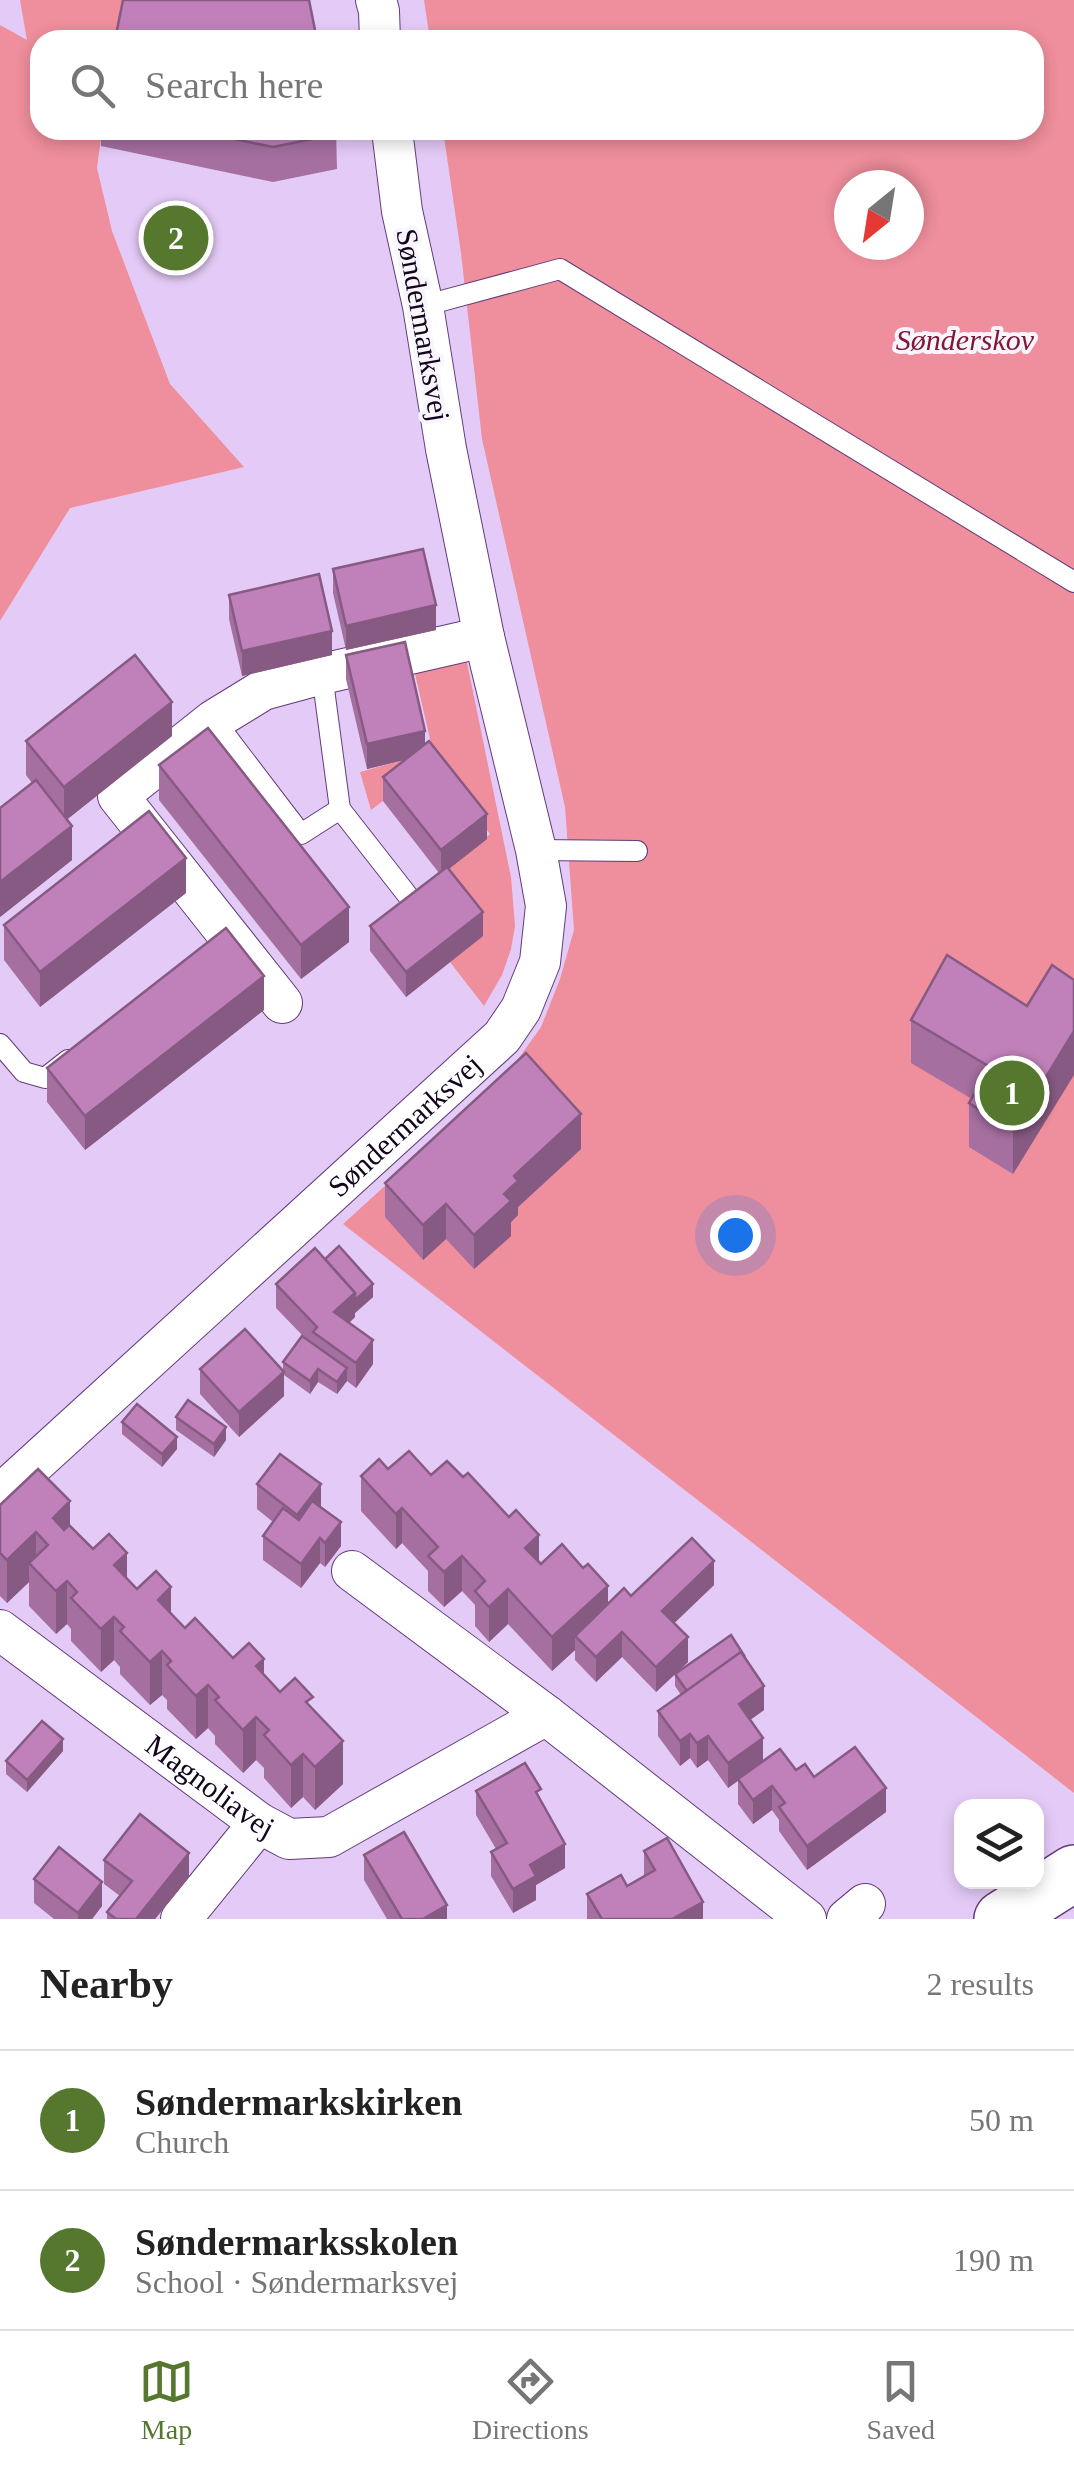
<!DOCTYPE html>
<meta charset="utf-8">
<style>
body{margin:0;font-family:"Times New Roman",serif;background:#f6f6f6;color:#222}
.controls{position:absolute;right:30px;bottom:30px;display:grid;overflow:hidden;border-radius:20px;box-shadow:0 5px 15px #0003}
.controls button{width:90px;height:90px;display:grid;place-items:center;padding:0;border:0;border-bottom:2px solid #e0e0e0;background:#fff;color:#222;font:50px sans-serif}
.compass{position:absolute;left:834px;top:170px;width:90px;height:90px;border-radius:50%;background:#fff;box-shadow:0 5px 15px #0003;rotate:210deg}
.you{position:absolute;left:735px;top:1235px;width:35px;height:35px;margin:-25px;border:8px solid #fff;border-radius:50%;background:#1a73e8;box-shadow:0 0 0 15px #1a73e833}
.badge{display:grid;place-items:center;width:65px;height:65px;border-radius:50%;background:#55772e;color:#fff;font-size:32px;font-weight:700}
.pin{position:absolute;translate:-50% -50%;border:5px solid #fff;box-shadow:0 2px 10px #0006}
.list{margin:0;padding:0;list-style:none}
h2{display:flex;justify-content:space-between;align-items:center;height:130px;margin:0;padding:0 40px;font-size:42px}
h2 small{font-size:32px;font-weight:400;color:#767676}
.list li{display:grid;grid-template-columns:65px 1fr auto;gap:30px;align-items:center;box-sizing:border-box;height:140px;padding:0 40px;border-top:2px solid #e0e0e0}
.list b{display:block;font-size:38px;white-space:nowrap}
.list p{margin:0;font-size:32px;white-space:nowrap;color:#767676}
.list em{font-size:32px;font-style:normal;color:#767676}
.icon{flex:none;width:55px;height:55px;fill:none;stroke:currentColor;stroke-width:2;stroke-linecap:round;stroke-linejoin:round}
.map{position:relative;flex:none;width:1074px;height:1919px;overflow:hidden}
.search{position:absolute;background:#fff;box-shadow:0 5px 15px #0003;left:30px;right:30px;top:30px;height:110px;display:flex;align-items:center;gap:25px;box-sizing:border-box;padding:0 35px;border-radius:30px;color:#767676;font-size:38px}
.sheet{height:410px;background:#fff}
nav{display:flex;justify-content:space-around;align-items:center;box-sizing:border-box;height:140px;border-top:2px solid #e0e0e0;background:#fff;font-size:28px;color:#767676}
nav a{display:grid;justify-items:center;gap:5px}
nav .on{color:#55772e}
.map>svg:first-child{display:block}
.green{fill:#ef8e9c;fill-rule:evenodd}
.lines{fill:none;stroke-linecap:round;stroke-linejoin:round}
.service-casing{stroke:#623b7b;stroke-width:22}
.minor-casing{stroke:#623b7b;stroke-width:42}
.secondary-casing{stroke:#623b7b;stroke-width:58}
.service{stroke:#fff;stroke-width:20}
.minor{stroke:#fff;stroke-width:40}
.secondary{stroke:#fff;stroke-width:55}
.wall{fill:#a56fa0}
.shaded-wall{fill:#865a82}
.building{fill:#c081ba;stroke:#865a82;stroke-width:2.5}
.labels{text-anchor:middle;stroke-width:8;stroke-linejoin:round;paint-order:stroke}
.street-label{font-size:30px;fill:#13041c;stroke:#f9f5fd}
.park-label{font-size:30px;font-style:italic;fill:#811635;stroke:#f9f5fd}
</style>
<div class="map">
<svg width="1074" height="1919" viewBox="0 0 1074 1919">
<rect width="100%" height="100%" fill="#e4cbf7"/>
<!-- green -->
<g class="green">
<polygon points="20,0 125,0 117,40 40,40 40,130 102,130 97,168 112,231 170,384 244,467 70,508 0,621 0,25 27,40"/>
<path d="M 424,0 L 1074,0 L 1074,1793 L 343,1224 L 506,1076 L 541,1027 L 560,979 L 574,930 L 565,807 L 482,439 L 461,253 L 443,130 L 1034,130 L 1034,40 L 430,40 ZM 849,185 L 909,185 L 909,245 L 849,245 Z"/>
<polygon points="465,653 511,877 515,926 511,949 502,975 484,1006 450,962 441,875 490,834 472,811 383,801 371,810 360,772 433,752 413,665"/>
</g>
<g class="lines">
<!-- service casing -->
<g class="service-casing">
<g id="service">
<polyline points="423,306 560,269 1074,582"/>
<polyline points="214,720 301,834 340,809 322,674"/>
<polyline points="340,809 412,901"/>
<polyline points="536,850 637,851"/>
<polyline points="0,1044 24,1072 45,1078 68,1060"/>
</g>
</g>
<!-- minor casing -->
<g class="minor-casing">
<g id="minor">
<polyline points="376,0 379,11 380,40"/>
<polyline points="282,1003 118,796 214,720 263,690 322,674 484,637"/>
<path id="s1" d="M 0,1495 L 502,1037 L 521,1009 L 540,962 L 546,906 L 536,850 L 484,637 L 446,449 L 423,306 L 402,211 L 392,130"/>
<polyline points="352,1571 546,1715 806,1919"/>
<path id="s2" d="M 0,1630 L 259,1823 L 289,1839 L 329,1837 L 546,1715"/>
<polyline points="181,1919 259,1823"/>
<polyline points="847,1919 865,1904"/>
</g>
</g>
<!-- secondary casing -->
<g class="secondary-casing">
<polyline id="secondary" points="1002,1919 1074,1873"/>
</g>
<!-- service -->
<use href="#service" class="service"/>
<!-- minor -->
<use href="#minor" class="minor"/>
<!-- secondary -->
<use href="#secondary" class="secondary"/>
</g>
<!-- wall -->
<g class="wall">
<polygon points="101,130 336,130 337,169 273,182 101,146"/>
<polygon points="333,569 436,630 346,650 333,593"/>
<polygon points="229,595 332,655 242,676 229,619"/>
<polygon points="346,655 425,743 487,839 449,869 483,936 406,997 370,951 370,926 439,873 383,801 383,777 404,760 367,769 346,679"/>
<polygon points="172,736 67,819 72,860 0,917 0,808 32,783 26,775 26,741"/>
<polygon points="159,765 349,942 301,979 159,800"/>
<polygon points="186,893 40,1007 4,960 4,925"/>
<polygon points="1027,1006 1013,1174 969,1147 969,1103 972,1099 911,1063 911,1020"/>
<polygon points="264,1010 85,1150 47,1102 47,1068"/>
<polygon points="581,1149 518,1207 518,1215 511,1222 511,1236 474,1269 446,1239 423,1260 385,1217 385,1183"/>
<polygon points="325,1259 373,1297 355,1313 355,1317 349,1323 373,1364 356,1388 347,1381 337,1394 318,1382 310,1394 284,1375 284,1396 239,1437 200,1394 200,1369 283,1372 283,1362 303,1336 276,1308 276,1284"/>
<polygon points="176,1417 226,1440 214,1457 176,1430"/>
<polygon points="122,1422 177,1449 162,1467 122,1434"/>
<polygon points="388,1469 431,1475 539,1562 608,1605 631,1596 714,1585 674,1623 688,1662 656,1692 622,1657 596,1682 575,1660 575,1650 552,1671 508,1624 489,1642 475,1626 475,1605 462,1591 444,1607 428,1591 428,1571 402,1543 396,1549 361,1511 361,1476"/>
<polygon points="257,1484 321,1508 341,1546 325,1567 320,1563 301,1588 263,1560 263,1536 273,1522 257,1509"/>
<polygon points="0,1505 70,1525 93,1549 127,1578 137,1589 171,1613 185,1628 233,1658 264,1675 280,1692 313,1709 343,1784 315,1810 303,1797 291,1808 264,1778 264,1768 256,1760 243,1773 215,1744 215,1736 208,1728 196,1739 167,1709 167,1700 162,1695 150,1705 120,1674 120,1667 114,1660 101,1672 71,1641 71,1629 67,1624 56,1634 29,1606 29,1582 7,1603 0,1596"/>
<polygon points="675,1674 764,1710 750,1720 763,1761 814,1777 886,1812 807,1870 779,1831 779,1820 772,1810 753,1824 738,1804 738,1781 728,1788 708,1760 697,1768 690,1758 680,1766 658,1736 658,1711 681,1695 675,1686"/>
<polygon points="63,1751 27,1792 6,1774 6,1761"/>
<polygon points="476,1791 541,1802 565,1868 536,1885 536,1900 513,1913 491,1876 491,1852 496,1849 476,1815"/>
<polygon points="644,1851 703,1919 587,1919 587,1894 627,1886 644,1876"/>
<polygon points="364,1855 447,1919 387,1919 364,1880"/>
<polygon points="104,1860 189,1877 155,1919 107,1919 107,1912 120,1896 104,1884"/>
<polygon points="34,1879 102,1906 92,1919 54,1919 34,1903"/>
</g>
<!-- shaded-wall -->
<g class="shaded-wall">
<polygon points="436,605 436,630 346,650 346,626"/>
<polygon points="332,631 332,655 242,676 242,651"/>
<polygon points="172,702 172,736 64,822 64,787"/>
<polygon points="425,731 425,755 367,769 367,744"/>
<polygon points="487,814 487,839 441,875 441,850"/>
<polygon points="72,826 72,860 0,917 0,882"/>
<polygon points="186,858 186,893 40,1007 40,972"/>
<polygon points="349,907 349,942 301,979 301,945"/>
<polygon points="483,912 483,936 406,997 406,972"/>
<polygon points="264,976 264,1010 85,1150 85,1116"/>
<polygon points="1074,1031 1074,1075 1013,1174 1013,1131"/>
<polygon points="581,1114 581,1149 518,1207 518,1215 511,1222 511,1236 474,1269 474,1235 504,1194 514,1176"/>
<polygon points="446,1204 446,1239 423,1260 423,1225"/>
<polygon points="373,1284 373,1297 355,1313 355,1317 334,1337 334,1312 355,1293"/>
<polygon points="373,1340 373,1364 356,1388 356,1363"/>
<polygon points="347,1368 347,1381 337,1394 337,1382"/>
<polygon points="318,1369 318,1382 310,1394 310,1381"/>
<polygon points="284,1372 284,1396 239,1437 239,1412"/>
<polygon points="226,1427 226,1440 214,1457 214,1444"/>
<polygon points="177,1437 177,1449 162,1467 162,1454"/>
<polygon points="321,1484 321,1509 297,1540 297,1515"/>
<polygon points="70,1501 70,1545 53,1518"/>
<polygon points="402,1508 402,1543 396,1549 396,1514"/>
<polygon points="341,1522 341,1546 325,1567 325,1543"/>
<polygon points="36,1532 36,1570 29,1563 29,1582 7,1603 7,1560"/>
<polygon points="539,1535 539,1570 525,1548"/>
<polygon points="320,1538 320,1563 301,1588 301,1564"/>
<polygon points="127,1553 127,1596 114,1565"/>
<polygon points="462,1556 462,1591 444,1607 444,1572"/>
<polygon points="714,1561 714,1585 662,1635 662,1611"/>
<polygon points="67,1581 67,1624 56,1634 56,1591"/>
<polygon points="608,1586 608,1620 575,1636 575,1650 552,1671 552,1637"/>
<polygon points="171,1587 171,1631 158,1600"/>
<polygon points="508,1589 508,1624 489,1642 489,1607"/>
<polygon points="114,1617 114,1660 101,1672 101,1629"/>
<polygon points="622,1632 622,1657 596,1682 596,1657"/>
<polygon points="688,1637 688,1662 656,1692 656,1667"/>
<polygon points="162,1651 162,1695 150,1705 150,1662"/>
<polygon points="264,1659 264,1702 256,1666"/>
<polygon points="208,1685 208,1728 196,1739 196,1696"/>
<polygon points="764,1686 764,1710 739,1728 739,1704"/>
<polygon points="256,1717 256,1760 243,1773 243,1730"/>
<polygon points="690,1734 690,1758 680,1766 680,1741"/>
<polygon points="708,1736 708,1760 697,1768 697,1743"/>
<polygon points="763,1738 763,1762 728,1788 728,1763"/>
<polygon points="63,1739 63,1751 27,1792 27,1780"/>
<polygon points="343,1741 343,1784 315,1810 315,1767"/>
<polygon points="303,1754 303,1797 291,1808 291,1765"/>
<polygon points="772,1786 772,1810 753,1824 753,1800"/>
<polygon points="886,1788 886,1812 807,1870 807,1846"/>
<polygon points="565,1844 565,1868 536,1885 536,1900 513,1913 513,1889 530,1865"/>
<polygon points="189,1853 189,1877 155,1919 136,1919"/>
<polygon points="102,1882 102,1906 92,1919 78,1919 78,1913"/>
<polygon points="703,1902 703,1919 672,1919"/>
<polygon points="447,1905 447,1919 423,1919"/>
</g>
<!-- building -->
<g class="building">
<polygon points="123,0 309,0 317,40 115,40"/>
<polygon points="190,130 336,130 337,134 273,147"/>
<polygon points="423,549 436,605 346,626 333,569"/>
<polygon points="319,574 332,631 242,651 229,595"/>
<polygon points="405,642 425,731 367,744 346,655"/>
<polygon points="135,655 172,702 64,787 26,741"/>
<polygon points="208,728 349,907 301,945 159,765"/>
<polygon points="429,741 487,814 441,850 383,777"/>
<polygon points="36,780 72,826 0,882 0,808"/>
<polygon points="149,811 186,858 40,972 4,925"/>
<polygon points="447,867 483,912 406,972 370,926"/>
<polygon points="226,928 264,976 85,1116 47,1068"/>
<polygon points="947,955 1027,1006 1052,965 1074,980 1074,1031 1013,1131 969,1103 990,1067 911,1020"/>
<polygon points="526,1053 581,1114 514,1176 518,1181 504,1194 511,1201 474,1235 446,1204 423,1225 385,1183"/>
<polygon points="339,1246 373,1284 355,1300 355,1293 325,1259"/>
<polygon points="315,1248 355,1293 334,1312 373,1340 356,1363 313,1332 317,1327 276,1284"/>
<polygon points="245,1329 284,1372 239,1412 200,1369"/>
<polygon points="302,1336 347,1368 337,1382 318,1369 310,1381 283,1362"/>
<polygon points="188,1400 226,1427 214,1444 176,1417"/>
<polygon points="137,1404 177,1437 162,1454 122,1422"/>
<polygon points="409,1451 431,1475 447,1461 463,1477 468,1473 509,1517 516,1510 539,1535 525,1548 541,1564 562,1544 583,1568 588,1564 608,1586 552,1637 508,1589 489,1607 475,1591 485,1581 462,1556 444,1572 428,1556 438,1547 402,1508 396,1514 361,1476 379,1459 388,1469"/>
<polygon points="280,1454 321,1484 297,1515 257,1484"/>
<polygon points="38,1469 70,1501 53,1518 64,1530 69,1525 93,1549 109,1534 127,1553 114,1565 137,1589 156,1571 171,1587 158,1600 185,1628 195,1618 233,1658 249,1643 264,1659 256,1666 280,1692 295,1678 313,1697 306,1702 343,1741 315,1767 303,1754 291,1765 264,1735 269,1730 256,1717 243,1730 215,1700 219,1697 208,1685 196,1696 167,1665 171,1661 162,1651 150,1662 120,1631 124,1627 114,1617 101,1629 71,1598 77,1592 67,1581 56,1591 29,1563 48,1545 36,1532 7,1560 0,1553 0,1505"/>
<polygon points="312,1501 341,1522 325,1543 320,1538 301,1564 263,1536 283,1508 299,1520"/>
<polygon points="692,1538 714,1561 662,1611 688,1637 656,1667 622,1632 596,1657 575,1636 624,1588 631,1596"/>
<polygon points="731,1635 745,1657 741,1652 687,1691 675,1674"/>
<polygon points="741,1652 764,1686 739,1704 763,1738 728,1763 708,1736 697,1743 690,1734 680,1741 658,1711"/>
<polygon points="42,1721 63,1739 27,1780 6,1761"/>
<polygon points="855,1747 886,1788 807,1846 779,1807 785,1803 772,1786 753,1800 738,1779 780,1749 796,1770 805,1764 814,1777"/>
<polygon points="525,1763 541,1789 536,1792 565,1844 530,1865 536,1876 513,1889 491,1852 507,1843 476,1791"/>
<polygon points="140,1814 189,1853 136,1919 116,1919 107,1912 132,1881 104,1860"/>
<polygon points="404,1832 447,1905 423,1919 402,1919 364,1855"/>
<polygon points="667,1838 703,1902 672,1919 602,1919 587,1894 621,1875 627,1886 655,1870 644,1851"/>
<polygon points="59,1847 102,1882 78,1913 34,1879"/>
</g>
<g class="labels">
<!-- street labels -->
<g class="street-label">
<text transform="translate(423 325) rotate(80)" y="10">Søndermarksvej</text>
<text dy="10" stroke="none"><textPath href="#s1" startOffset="548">Søndermarksvej</textPath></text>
<text dy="10" stroke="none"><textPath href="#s2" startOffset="262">Magnoliavej</textPath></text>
</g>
<!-- park labels -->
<g class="park-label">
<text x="965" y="350">Sønderskov</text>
</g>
</g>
</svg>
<div class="controls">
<button><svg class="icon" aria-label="layers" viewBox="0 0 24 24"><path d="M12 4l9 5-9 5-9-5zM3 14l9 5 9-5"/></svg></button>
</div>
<svg class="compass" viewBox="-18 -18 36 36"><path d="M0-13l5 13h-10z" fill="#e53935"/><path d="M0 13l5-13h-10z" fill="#767676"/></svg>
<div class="you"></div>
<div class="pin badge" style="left:1012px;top:1093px">1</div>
<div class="pin badge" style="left:176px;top:238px">2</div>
<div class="search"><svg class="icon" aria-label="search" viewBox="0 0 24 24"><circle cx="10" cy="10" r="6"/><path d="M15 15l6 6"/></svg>Search here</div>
</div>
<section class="sheet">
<h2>Nearby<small>2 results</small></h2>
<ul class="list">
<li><span class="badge">1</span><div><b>Søndermarkskirken</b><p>Church</p></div><em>50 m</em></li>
<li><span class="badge">2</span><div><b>Søndermarksskolen</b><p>School · Søndermarksvej</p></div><em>190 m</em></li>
</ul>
</section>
<nav>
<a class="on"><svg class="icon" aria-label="map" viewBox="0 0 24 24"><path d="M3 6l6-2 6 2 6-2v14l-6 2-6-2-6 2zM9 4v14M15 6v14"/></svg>Map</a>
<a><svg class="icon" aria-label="directions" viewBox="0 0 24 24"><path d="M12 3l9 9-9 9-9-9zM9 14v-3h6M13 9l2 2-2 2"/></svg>Directions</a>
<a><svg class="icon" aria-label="saved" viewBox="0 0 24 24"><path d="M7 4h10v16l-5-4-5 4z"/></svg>Saved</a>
</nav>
